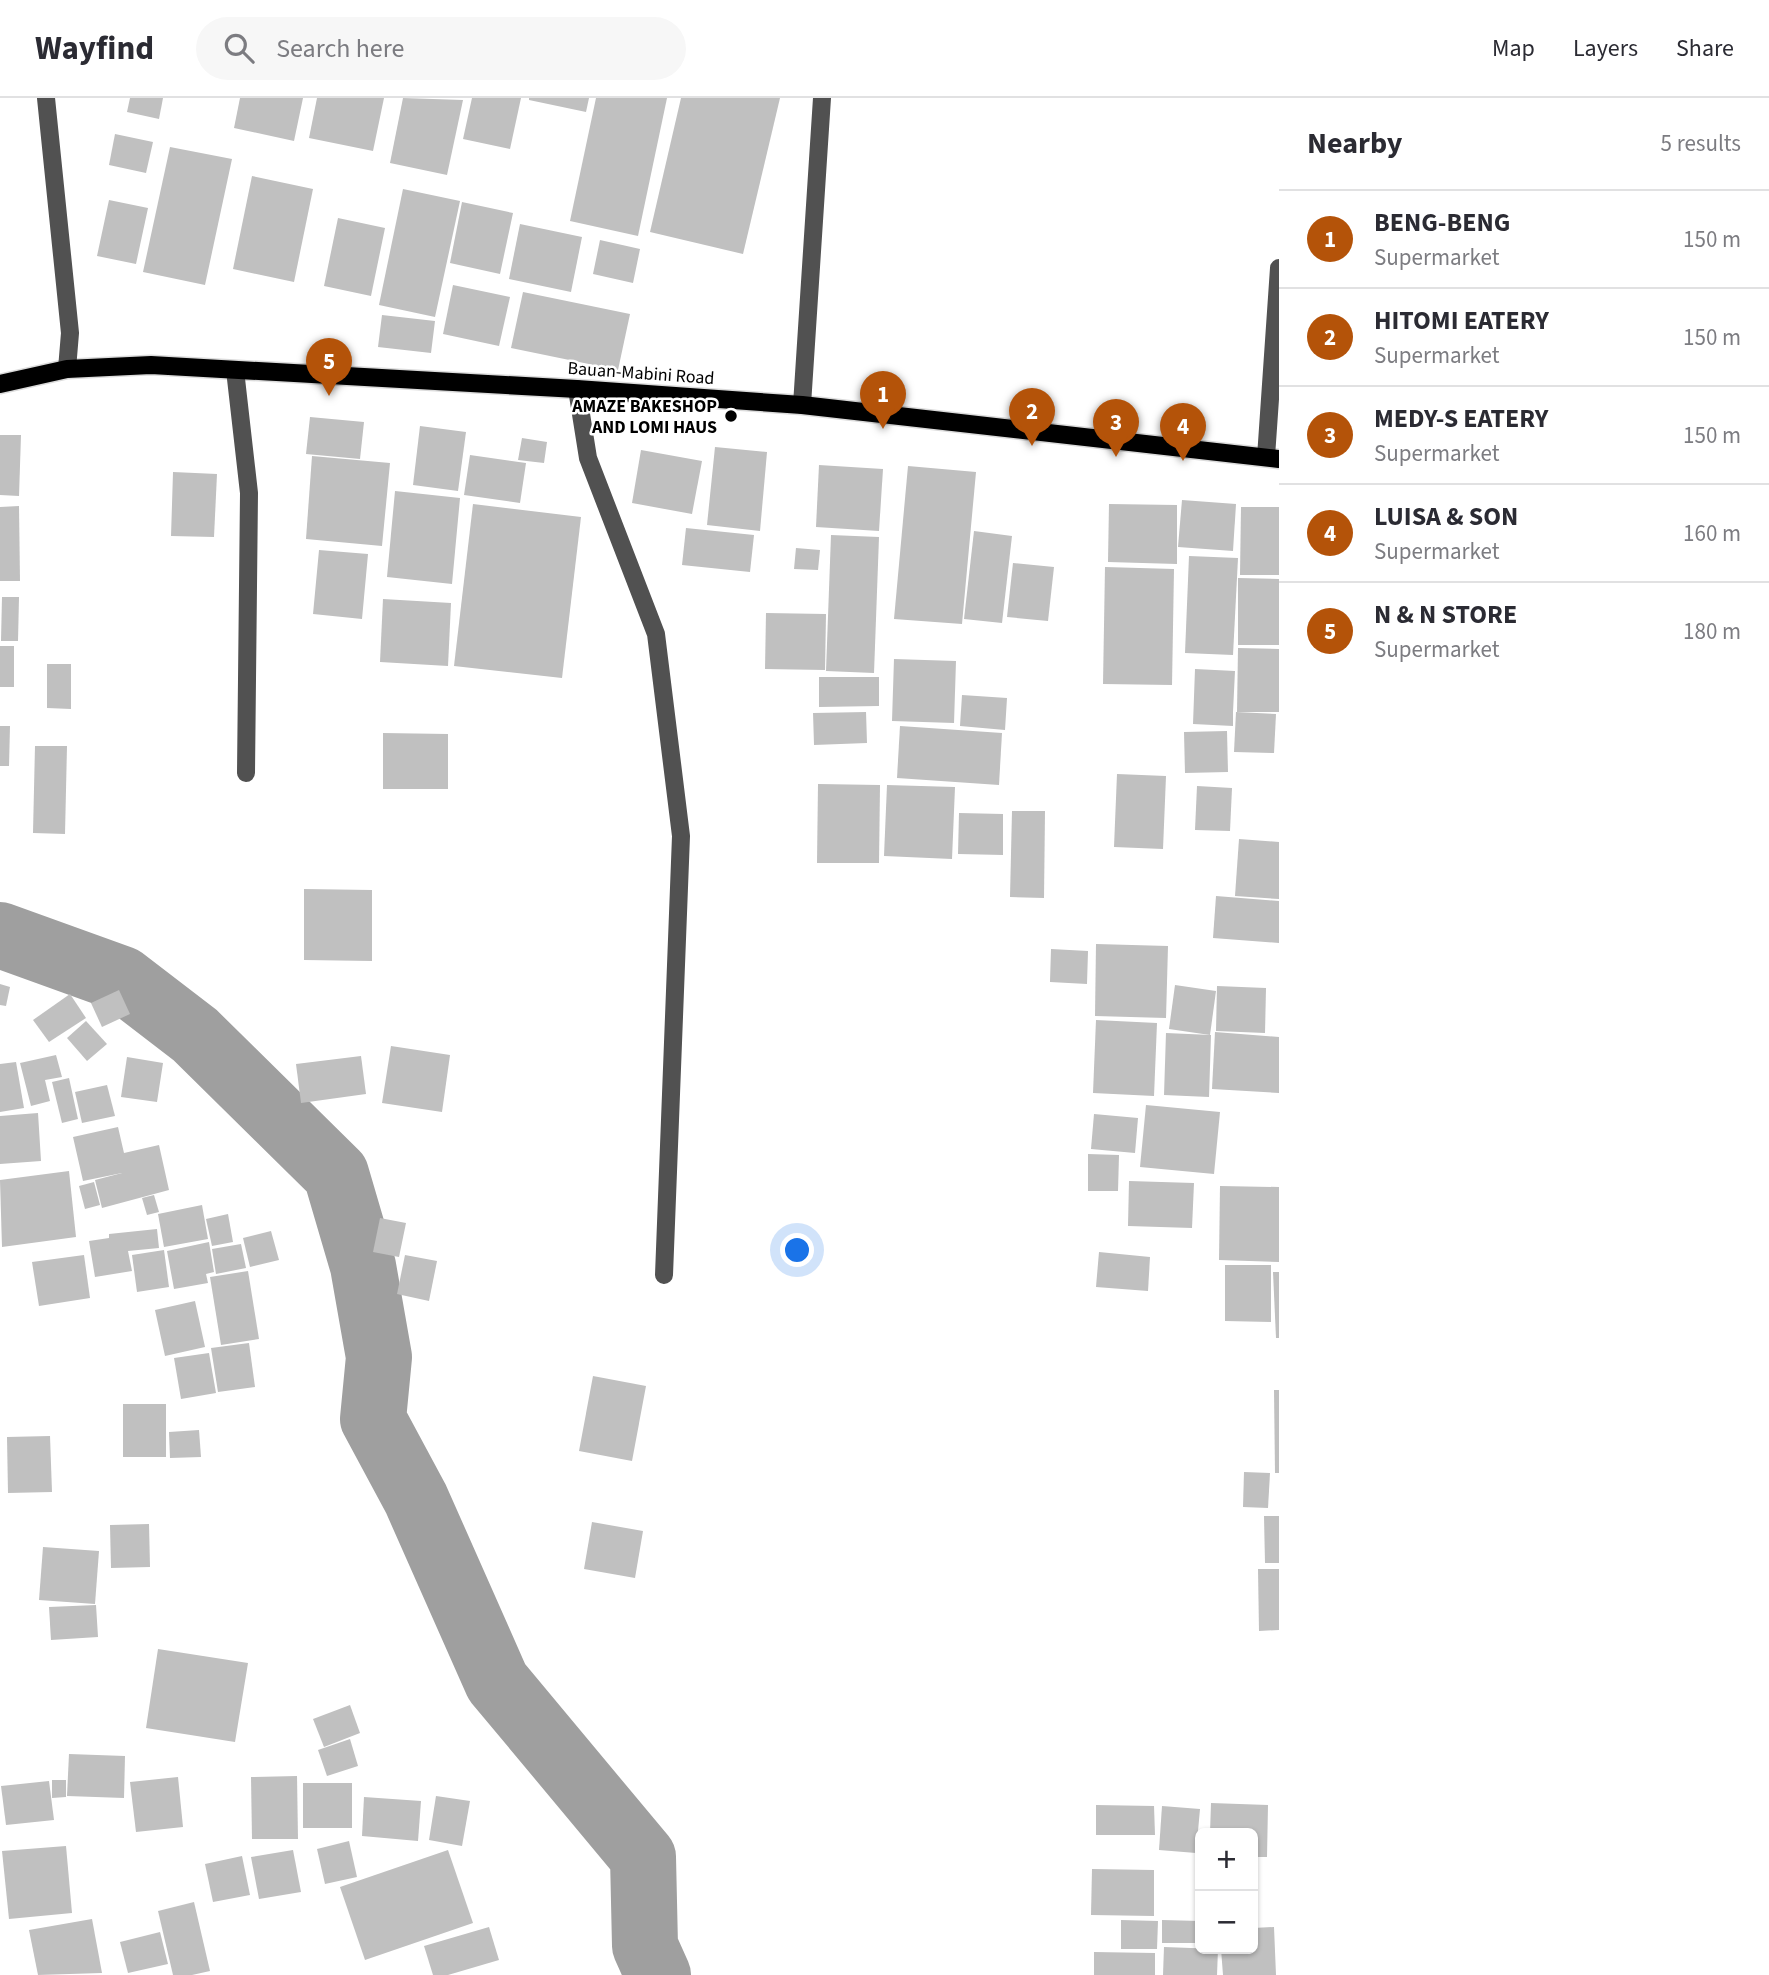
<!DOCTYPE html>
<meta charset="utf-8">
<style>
body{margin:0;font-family:"Source Sans 3",sans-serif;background:#f7f7f7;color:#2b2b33}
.controls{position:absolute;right:21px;bottom:21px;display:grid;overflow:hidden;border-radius:10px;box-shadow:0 2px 5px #0004}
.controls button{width:63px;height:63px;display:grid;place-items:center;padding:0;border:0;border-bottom:2px solid #e1e1e2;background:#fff;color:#2b2b33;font:35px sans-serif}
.you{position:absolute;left:798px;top:1153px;width:24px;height:24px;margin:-18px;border:5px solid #fff;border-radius:50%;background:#1a73e8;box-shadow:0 0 0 10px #1a73e833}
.badge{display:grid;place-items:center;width:46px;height:46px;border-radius:50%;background:#b45309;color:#fff;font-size:23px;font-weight:700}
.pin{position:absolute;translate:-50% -58px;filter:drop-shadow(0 2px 4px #0008)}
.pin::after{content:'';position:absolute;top:37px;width:24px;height:21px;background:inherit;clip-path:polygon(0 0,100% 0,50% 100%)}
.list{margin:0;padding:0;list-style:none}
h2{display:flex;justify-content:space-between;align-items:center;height:91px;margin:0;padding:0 28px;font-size:30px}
h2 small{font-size:23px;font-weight:400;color:#7c7c81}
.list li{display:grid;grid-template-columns:46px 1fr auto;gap:21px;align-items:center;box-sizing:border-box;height:98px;padding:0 28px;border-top:2px solid #e1e1e2}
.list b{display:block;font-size:26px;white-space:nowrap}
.list p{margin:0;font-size:23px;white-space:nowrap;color:#7c7c81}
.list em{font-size:23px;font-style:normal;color:#7c7c81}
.icon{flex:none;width:38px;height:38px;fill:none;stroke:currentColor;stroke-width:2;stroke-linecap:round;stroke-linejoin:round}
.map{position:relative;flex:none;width:1279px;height:1877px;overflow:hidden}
header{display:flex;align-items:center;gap:42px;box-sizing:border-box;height:98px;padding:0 35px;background:#fff;border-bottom:2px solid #e1e1e2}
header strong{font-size:33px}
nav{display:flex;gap:38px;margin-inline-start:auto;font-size:24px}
.search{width:490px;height:63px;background:#f7f7f7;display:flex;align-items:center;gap:18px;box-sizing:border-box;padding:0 24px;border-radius:38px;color:#7c7c81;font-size:26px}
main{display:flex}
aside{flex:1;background:#fff}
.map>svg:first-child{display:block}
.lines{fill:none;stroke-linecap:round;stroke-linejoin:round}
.river{stroke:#9f9f9f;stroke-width:66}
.building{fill:#c0c0c0}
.major-casing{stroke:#dbdbdb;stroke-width:21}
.minor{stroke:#515151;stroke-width:18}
.major{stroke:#000;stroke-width:18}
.poi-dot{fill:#000;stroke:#fff;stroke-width:2.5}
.labels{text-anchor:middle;stroke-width:5;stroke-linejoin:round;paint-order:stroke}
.street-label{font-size:18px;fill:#000;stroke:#fff}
.poi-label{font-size:18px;font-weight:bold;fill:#000;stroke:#fff;text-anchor:end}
</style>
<header>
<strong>Wayfind</strong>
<div class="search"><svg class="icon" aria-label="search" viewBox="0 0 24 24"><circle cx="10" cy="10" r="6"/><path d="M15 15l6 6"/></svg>Search here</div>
<nav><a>Map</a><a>Layers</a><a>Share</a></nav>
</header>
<main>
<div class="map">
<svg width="1279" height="1877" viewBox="0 0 1279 1877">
<rect width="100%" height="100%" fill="#fff"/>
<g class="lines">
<!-- river -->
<polyline class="river" points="0,837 122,881 195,937 336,1076 363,1168 379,1259 373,1321 416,1401 497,1584 643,1759 645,1848 658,1877"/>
</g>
<!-- building -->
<g class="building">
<polygon points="130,0 163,0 159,21 127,14"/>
<polygon points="240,0 303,0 294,43 234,30"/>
<polygon points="317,0 384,0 373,53 309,40"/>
<polygon points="403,0 463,2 447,77 390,65"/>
<polygon points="472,0 521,0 510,51 463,41"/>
<polygon points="529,0 589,0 586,14 529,2"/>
<polygon points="596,0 667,0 638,138 570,123"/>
<polygon points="681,0 780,0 743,156 650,134"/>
<polygon points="115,36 153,44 146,75 109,67"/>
<polygon points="170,49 232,61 205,187 143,174"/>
<polygon points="252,78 313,91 294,184 233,171"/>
<polygon points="403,91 460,103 435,219 379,207"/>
<polygon points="109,102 148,110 136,166 97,158"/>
<polygon points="462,104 513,115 500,176 450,165"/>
<polygon points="338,120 385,130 371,198 324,188"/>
<polygon points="520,126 582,139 571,194 509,181"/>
<polygon points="600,142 640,151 633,185 593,176"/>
<polygon points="453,187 510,199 499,248 443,236"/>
<polygon points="523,194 630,216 618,272 511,250"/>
<polygon points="382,217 435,223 431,255 378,249"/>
<polygon points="310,319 364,324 360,361 306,356"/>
<polygon points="420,328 466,334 458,393 413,387"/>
<polygon points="0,337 21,337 19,398 0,397"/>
<polygon points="522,340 547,344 544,365 518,362"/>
<polygon points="715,349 767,354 760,433 707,427"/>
<polygon points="641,352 702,363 692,416 632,405"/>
<polygon points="470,357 526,365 520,405 464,397"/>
<polygon points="312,358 390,365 382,448 306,441"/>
<polygon points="819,367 883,371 879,433 816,429"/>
<polygon points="908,368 976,374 962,526 894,521"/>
<polygon points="173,374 217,376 214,439 171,438"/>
<polygon points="395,393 460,400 452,486 387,479"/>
<polygon points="1182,402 1236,406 1233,453 1178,449"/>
<polygon points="473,406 581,419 562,580 454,568"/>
<polygon points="1109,406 1177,407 1177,466 1108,464"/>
<polygon points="19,408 20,483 0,483 0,409"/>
<polygon points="1241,409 1279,409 1279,477 1240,477"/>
<polygon points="686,430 754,437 750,474 682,467"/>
<polygon points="974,433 1012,438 1002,525 964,521"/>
<polygon points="831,437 879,439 874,575 826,573"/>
<polygon points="796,450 820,452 818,472 794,471"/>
<polygon points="319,452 368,456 362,521 313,516"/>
<polygon points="1189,458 1238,460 1233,557 1185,555"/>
<polygon points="1013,465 1054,469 1048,523 1007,519"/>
<polygon points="1105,469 1174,471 1172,587 1103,586"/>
<polygon points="1238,480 1279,481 1279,547 1238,547"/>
<polygon points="2,499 19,499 18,543 1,543"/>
<polygon points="383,501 451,505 448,568 380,564"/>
<polygon points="766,515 826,516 825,572 765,571"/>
<rect x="0" y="548" width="14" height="41"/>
<polygon points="1238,550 1279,551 1279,614 1237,614"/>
<polygon points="894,561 956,563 954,625 892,623"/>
<polygon points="47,566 71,566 71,611 47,610"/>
<polygon points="1195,571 1235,573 1233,614 1231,614 1233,614 1233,628 1193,626"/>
<polygon points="819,579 879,579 879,608 819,609"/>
<polygon points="962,597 1007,600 1005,632 960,628"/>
<polygon points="866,614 867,645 814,647 813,615"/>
<polygon points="1236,614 1276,616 1274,655 1234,654"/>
<polygon points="0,628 10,628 9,668 0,668"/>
<polygon points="900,628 1002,635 999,687 897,680"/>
<polygon points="1227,633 1228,674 1185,675 1184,634"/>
<polygon points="383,635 448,636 448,691 383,691"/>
<polygon points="35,648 67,648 65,736 33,735"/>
<polygon points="1117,676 1166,678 1163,751 1114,749"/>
<polygon points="818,686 880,687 879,765 817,765"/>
<polygon points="887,687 955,689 952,761 884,758"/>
<polygon points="1197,688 1232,690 1230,733 1195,732"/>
<polygon points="1012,713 1045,713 1044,800 1010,799"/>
<polygon points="959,715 1003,716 1003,757 958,756"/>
<polygon points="1239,741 1279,744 1279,801 1235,798"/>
<polygon points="304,791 372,792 372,863 304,862"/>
<polygon points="1216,798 1279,803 1279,845 1213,840"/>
<polygon points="1096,846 1168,848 1166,920 1095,918"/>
<polygon points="1051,851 1088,853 1087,886 1050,884"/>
<polygon points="0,886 10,889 6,908 0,907"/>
<polygon points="1175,887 1216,893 1210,937 1169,931"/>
<polygon points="1217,888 1266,890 1265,935 1216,933"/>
<polygon points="119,892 130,916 102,929 91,905"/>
<polygon points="70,896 86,920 49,944 33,922"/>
<polygon points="1096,922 1157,925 1154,998 1093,995"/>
<polygon points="86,923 107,946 87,963 67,940"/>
<polygon points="1215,934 1279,939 1279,995 1212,991"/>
<polygon points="1166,935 1211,937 1209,999 1164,997"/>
<polygon points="391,948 450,957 442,1014 382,1005"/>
<polygon points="56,957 62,979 45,982 50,1003 31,1008 20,965"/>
<polygon points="361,958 366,996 301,1005 296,966"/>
<polygon points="127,959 163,965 157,1004 121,999"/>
<polygon points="16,964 24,1010 0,1014 0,966"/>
<polygon points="69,980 78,1021 62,1025 52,984"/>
<polygon points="107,987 115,1018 82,1025 75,994"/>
<polygon points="1146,1007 1220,1014 1214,1076 1140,1069"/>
<polygon points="38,1015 41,1063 0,1066 0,1018"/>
<polygon points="1094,1016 1138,1020 1135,1055 1091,1051"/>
<polygon points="118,1029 124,1055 159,1047 169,1092 102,1110 95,1082 122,1075 83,1083 73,1039"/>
<polygon points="1088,1056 1119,1057 1118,1093 1088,1093"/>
<polygon points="69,1073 76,1139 2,1149 0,1082"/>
<polygon points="1129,1083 1194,1085 1192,1130 1128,1128"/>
<polygon points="94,1084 100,1107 85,1111 79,1088"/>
<polygon points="1220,1088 1279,1089 1279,1164 1219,1162"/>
<polygon points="154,1097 159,1114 147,1117 142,1100"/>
<polygon points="202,1107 208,1141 164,1149 158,1116"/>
<polygon points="228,1116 233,1144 212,1148 206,1121"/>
<polygon points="380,1120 406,1125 399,1159 373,1154"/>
<polygon points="157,1131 159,1150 128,1153 132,1173 95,1179 89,1143 109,1140 109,1136"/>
<polygon points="271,1133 279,1162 250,1169 243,1140"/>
<polygon points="209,1144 214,1174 206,1176 208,1185 174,1191 167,1153"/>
<polygon points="241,1146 246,1170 216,1176 212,1151"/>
<polygon points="164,1152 169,1189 137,1194 132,1157"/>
<polygon points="1099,1154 1150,1159 1148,1193 1096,1189"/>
<polygon points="84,1157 90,1200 39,1208 32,1164"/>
<polygon points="405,1157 437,1163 429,1203 397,1196"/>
<polygon points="1225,1167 1271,1167 1271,1224 1225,1223"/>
<polygon points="248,1173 259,1241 221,1247 210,1179"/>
<polygon points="1273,1174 1279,1174 1279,1240 1276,1240"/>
<polygon points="195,1203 205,1249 165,1258 155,1212"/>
<polygon points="249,1245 255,1289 218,1294 211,1250"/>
<polygon points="209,1255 216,1295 181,1301 174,1260"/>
<polygon points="593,1278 646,1288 632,1363 579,1353"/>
<polygon points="1274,1292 1279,1292 1279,1375 1275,1375"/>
<rect x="123" y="1306" width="43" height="53"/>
<polygon points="199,1332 201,1359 170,1360 169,1334"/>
<polygon points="50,1338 52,1394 8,1395 7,1339"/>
<polygon points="1244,1374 1270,1375 1268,1410 1243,1409"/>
<polygon points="1264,1418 1279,1418 1279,1465 1265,1465"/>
<polygon points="592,1424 643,1433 635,1480 584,1471"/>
<polygon points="149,1426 150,1469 111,1470 110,1427"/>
<polygon points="43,1449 99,1453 95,1506 39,1502"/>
<polygon points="1258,1471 1279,1471 1279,1532 1259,1533"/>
<polygon points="96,1507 98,1539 51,1542 49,1509"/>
<polygon points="158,1551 248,1565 235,1644 146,1630"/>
<polygon points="350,1607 360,1635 324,1649 313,1621"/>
<polygon points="350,1641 358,1668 327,1678 318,1652"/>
<polygon points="69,1656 125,1658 124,1700 67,1698"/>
<polygon points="297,1678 298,1741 252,1741 251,1679"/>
<polygon points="178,1679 183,1729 136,1734 130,1684"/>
<polygon points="52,1682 66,1682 66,1699 52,1700"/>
<polygon points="49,1683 54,1722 6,1727 1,1688"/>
<rect x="303" y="1685" width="49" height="45"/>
<polygon points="436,1698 470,1703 462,1748 429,1742"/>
<polygon points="364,1699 421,1703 418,1743 362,1738"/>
<polygon points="1211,1705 1268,1707 1267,1759 1253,1759 1253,1735 1210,1735"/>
<polygon points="1096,1707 1154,1708 1155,1737 1096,1737"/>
<polygon points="1162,1708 1200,1711 1196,1755 1159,1752"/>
<polygon points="349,1743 357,1779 325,1786 317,1751"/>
<polygon points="66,1748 72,1815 9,1821 2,1753"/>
<polygon points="293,1752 301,1794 259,1801 251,1759"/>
<polygon points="448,1752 473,1825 365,1862 340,1789"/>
<polygon points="242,1758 250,1797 213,1804 205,1766"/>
<polygon points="1092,1771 1154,1772 1154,1818 1091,1817"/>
<polygon points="194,1804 210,1873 192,1877 173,1877 158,1813"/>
<polygon points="92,1821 102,1875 38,1877 29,1832"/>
<polygon points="1121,1822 1158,1823 1157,1851 1121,1851"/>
<polygon points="1162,1822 1200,1823 1200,1845 1162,1845"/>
<polygon points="489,1829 499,1862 448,1877 433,1877 424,1848"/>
<polygon points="1274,1829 1276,1877 1223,1877 1221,1851 1253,1851 1253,1830"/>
<polygon points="160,1834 168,1866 128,1875 120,1844"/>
<polygon points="1164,1849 1218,1851 1217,1877 1163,1877"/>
<polygon points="1094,1854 1155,1855 1155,1877 1094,1877"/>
</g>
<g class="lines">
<!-- major casing -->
<g class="major-casing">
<polyline id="major" points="0,286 67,271 151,267 577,291 802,307 1279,361"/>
</g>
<!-- minor -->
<g class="minor">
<polyline points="46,0 70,235 67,271"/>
<polyline points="235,272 249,395 246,675"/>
<polyline points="577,291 588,360 656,536 681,738 664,1177"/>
<polyline points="802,307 822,0"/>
<polyline points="1266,359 1279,170"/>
</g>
<!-- major -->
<use href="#major" class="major"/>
</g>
<!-- markers -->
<circle class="poi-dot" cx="731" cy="318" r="7"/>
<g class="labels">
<!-- street labels -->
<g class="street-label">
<text transform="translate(641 275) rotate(4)" y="6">Bauan-Mabini Road</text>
</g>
<!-- poi labels -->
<g class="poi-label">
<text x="717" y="314">AMAZE BAKESHOP<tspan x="717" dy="21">AND LOMI HAUS</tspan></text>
</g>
</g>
</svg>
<div class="controls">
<button>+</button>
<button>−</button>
</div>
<div class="you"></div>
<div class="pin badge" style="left:883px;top:331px">1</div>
<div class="pin badge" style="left:1032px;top:348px">2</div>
<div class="pin badge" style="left:1116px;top:359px">3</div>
<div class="pin badge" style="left:1183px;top:363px">4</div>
<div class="pin badge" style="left:329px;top:298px">5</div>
</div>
<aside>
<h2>Nearby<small>5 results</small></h2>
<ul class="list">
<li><span class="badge">1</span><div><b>BENG-BENG</b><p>Supermarket</p></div><em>150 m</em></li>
<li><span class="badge">2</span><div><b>HITOMI EATERY</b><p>Supermarket</p></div><em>150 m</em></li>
<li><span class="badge">3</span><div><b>MEDY-S EATERY</b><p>Supermarket</p></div><em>150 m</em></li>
<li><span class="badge">4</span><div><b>LUISA &amp; SON</b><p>Supermarket</p></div><em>160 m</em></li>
<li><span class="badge">5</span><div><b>N &amp; N STORE</b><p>Supermarket</p></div><em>180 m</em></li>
</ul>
</aside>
</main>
